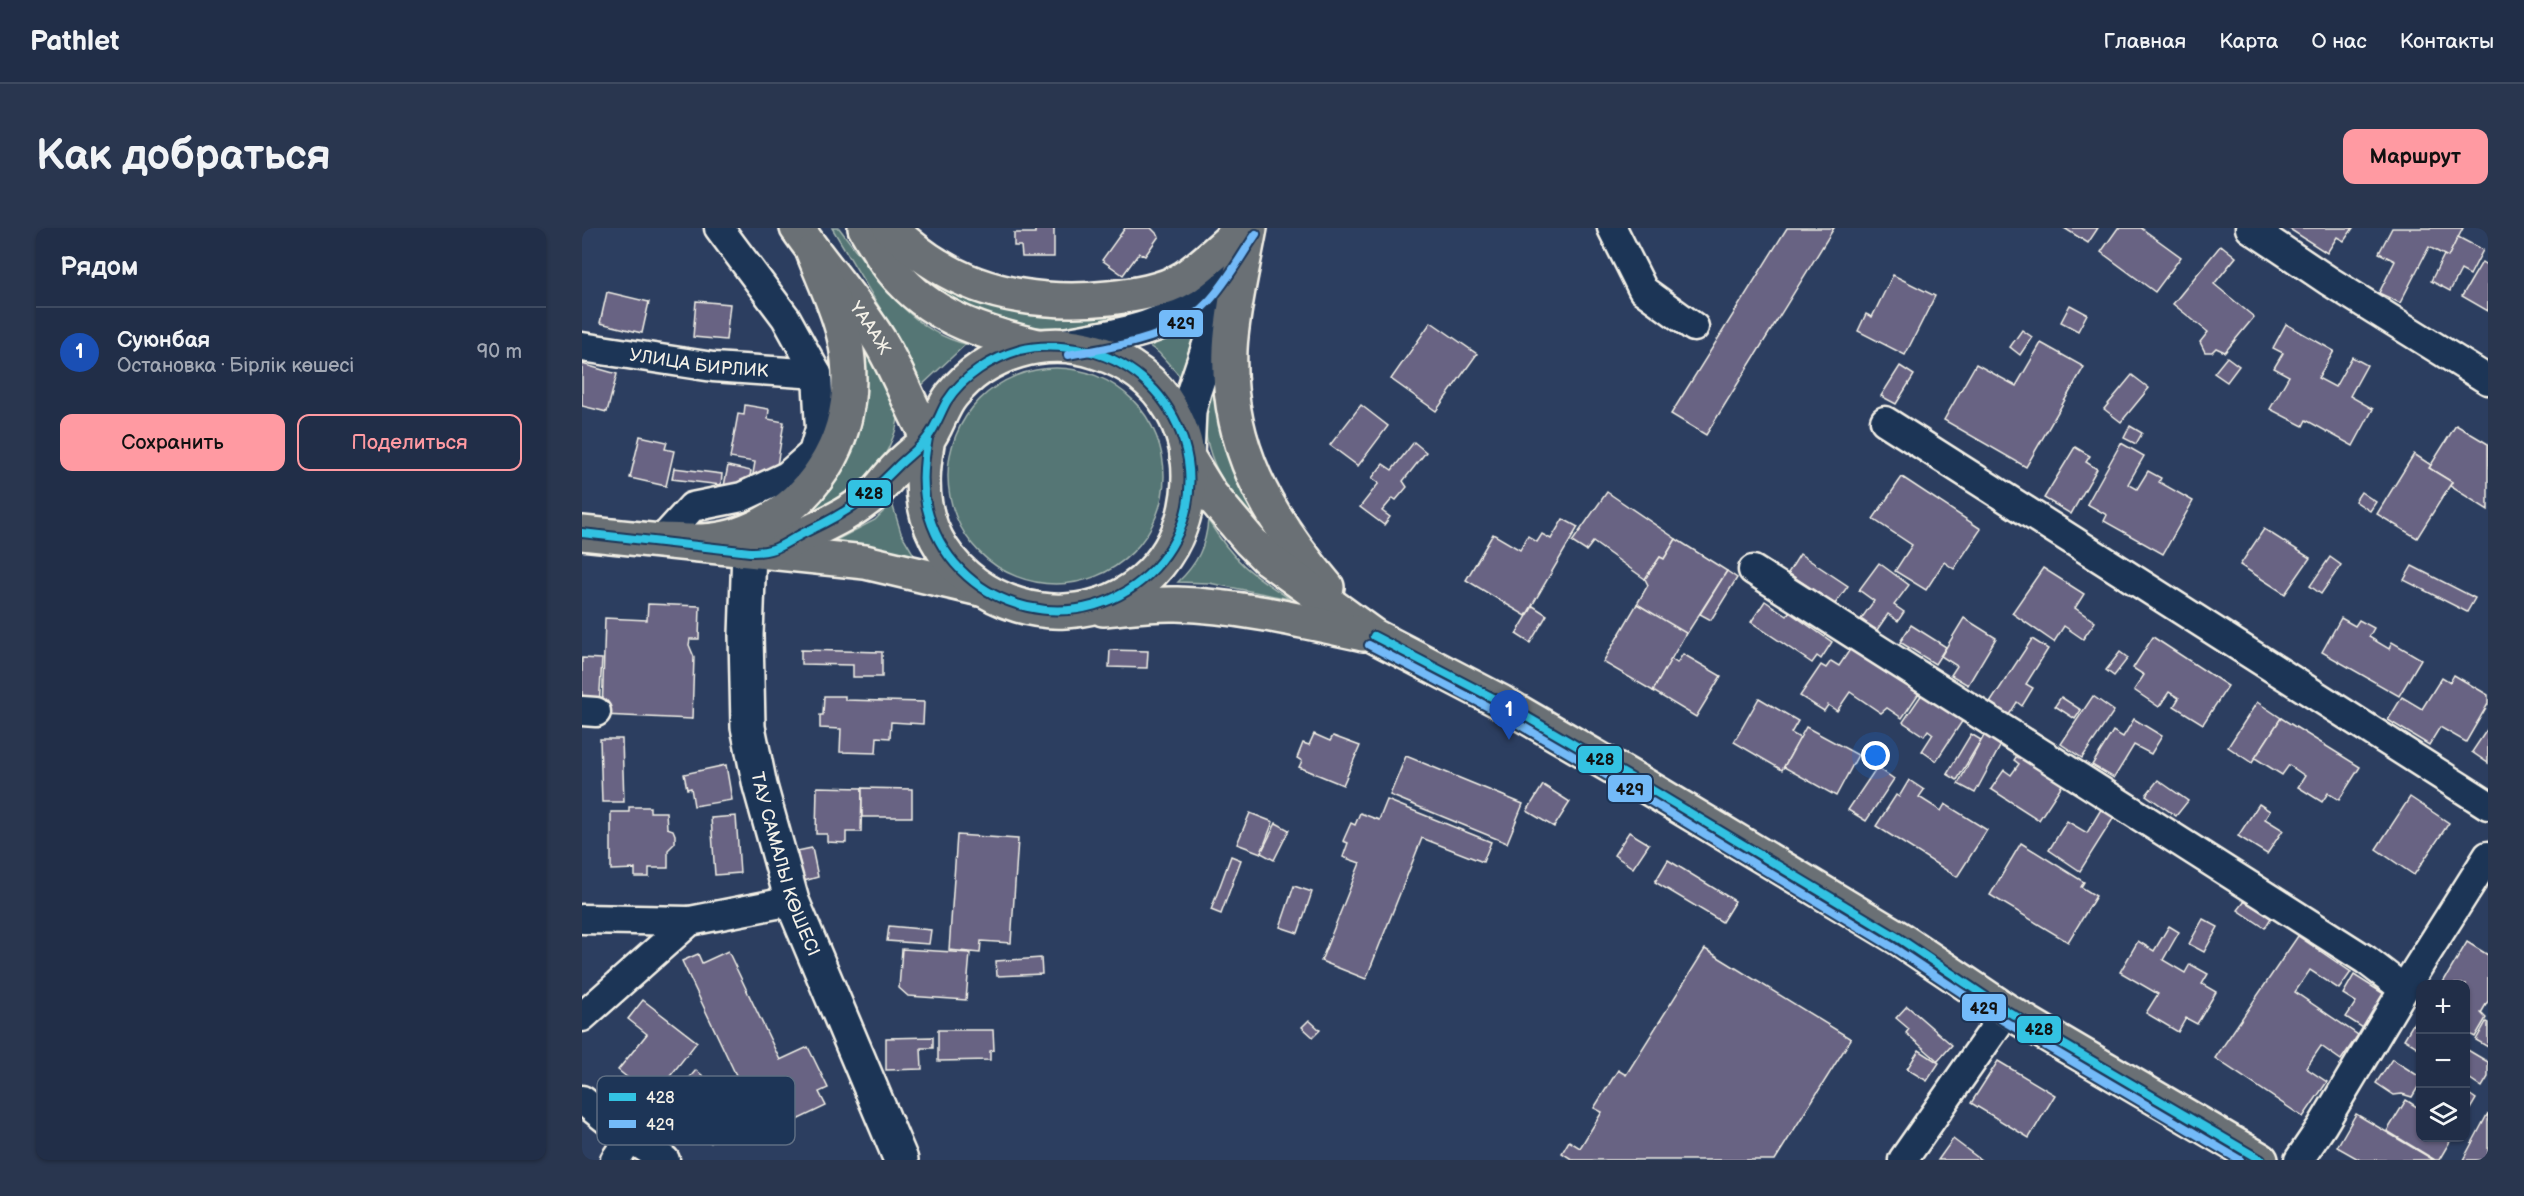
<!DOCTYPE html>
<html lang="ru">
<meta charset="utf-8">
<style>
body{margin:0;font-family:"Balsamiq Sans",sans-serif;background:#29364f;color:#f1f3f6}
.controls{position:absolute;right:18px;bottom:18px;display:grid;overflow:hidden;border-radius:12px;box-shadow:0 2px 4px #0004}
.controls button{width:54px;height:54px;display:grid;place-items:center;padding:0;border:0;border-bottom:2px solid #3e4a60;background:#212e48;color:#f1f3f6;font:30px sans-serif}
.you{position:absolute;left:1294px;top:528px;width:21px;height:21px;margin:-15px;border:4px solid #fff;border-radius:50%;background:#1a73e8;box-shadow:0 0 0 9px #1a73e833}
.badge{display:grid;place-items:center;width:39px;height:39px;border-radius:50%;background:#ff9aa2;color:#fff;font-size:20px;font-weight:700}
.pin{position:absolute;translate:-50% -50px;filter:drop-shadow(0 2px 3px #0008)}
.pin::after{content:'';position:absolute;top:32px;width:21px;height:18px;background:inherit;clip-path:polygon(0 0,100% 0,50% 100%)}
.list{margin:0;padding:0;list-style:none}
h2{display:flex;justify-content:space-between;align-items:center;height:78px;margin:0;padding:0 24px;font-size:26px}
h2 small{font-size:20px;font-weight:400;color:#a2a8b4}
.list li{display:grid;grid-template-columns:39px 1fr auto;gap:18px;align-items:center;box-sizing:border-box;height:90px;padding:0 24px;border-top:2px solid #3e4a60}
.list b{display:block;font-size:22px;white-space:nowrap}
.list p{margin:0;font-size:20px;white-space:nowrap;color:#a2a8b4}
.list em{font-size:20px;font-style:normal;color:#a2a8b4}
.actions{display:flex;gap:12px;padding:18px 24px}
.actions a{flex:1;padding:14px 0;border:2px solid #ff9aa2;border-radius:12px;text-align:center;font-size:21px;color:#ff9aa2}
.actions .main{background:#ff9aa2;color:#111}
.icon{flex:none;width:33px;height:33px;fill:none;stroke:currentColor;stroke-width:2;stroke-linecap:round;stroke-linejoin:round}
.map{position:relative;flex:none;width:1906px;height:932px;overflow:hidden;border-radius:12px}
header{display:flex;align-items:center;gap:36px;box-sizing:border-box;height:84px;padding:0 30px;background:#212e48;border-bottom:2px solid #3e4a60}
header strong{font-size:28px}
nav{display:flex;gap:33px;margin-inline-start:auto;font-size:21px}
.intro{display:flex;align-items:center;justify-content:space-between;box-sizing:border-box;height:144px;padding:0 36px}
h1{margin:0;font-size:42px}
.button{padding:15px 27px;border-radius:12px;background:#ff9aa2;color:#111;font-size:21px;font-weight:700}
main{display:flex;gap:36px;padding:0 36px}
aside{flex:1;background:#212e48;border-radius:12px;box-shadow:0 2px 4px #0004}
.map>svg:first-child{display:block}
.green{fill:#547675;stroke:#a4b4ae;stroke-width:1.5}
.building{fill:#676483;stroke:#f4f1e8;stroke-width:1.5}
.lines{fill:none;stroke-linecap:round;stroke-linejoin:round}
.street-casing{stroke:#f4f1e8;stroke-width:33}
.secondary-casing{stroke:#f4f1e8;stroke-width:38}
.primary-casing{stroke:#f4f1e8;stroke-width:38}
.highway-casing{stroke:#f4f1e8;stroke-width:38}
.street{stroke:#1d3557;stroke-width:28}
.secondary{stroke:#1d3557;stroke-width:33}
.primary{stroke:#6a7074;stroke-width:33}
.highway{stroke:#6a7074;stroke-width:33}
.bus-1-casing{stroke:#1d3557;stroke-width:12}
.bus-2-casing{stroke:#1d3557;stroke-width:12}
.bus-1{stroke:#33c2e2;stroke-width:8}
.bus-2{stroke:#73baf8;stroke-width:8}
.labels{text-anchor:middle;stroke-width:6;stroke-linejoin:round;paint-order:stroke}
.street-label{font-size:18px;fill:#f4f1e8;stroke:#1d3557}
.key{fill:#1d3557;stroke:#5e6d82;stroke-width:1.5}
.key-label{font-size:16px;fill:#f4f1e8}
.line-badge{stroke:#1d3557;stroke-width:2}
.pale-badge-label{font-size:16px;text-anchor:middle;font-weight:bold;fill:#111}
</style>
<header>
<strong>Pathlet</strong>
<nav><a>Главная</a><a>Карта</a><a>О нас</a><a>Контакты</a></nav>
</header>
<div class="intro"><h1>Как добраться</h1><a class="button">Маршрут</a></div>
<main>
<aside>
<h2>Рядом<small></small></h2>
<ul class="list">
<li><span class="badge" style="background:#1a4fb4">1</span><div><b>Суюнбая</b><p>Остановка · Бірлік көшесі</p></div><em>90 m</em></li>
</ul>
<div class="actions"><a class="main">Сохранить</a><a>Поделиться</a></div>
</aside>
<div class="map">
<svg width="1906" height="932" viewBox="0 0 1906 932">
<rect width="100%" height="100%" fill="#2c3e60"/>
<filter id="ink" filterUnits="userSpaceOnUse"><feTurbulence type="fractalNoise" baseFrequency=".0167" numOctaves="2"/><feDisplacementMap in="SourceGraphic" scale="12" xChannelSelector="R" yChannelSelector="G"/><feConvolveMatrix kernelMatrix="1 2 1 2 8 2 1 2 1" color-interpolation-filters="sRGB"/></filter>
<g filter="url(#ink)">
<!-- green -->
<g class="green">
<path d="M 250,0 L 257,0 C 291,44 326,103 384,116 L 340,157 L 298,80 Z"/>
<path d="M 321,29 L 568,76 L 574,83 C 552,88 529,94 506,97 C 432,108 371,84 321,29 Z"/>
<polygon points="629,82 603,154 577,125 559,112"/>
<path d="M 273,105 C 289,128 306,151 315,178 C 318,190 314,203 309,214 C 293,254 265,269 228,284 C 263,245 287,207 283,151 C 281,136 276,120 273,105 Z"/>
<path d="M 635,131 L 660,257 L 684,307 C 651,272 619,233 623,181 C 624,164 631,147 635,131 Z"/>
<circle cx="474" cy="248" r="108"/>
<polygon points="310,275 319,305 335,332 245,317 293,292"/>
<path d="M 626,292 C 651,333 668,345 708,371 L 627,355 L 596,354 C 615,336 624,318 626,292 Z"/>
</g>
<!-- building -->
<g class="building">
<polygon points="453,0 472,0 472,29 440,29 439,18 432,18 432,5 453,5"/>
<polygon points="543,0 569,0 577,8 563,28 557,25 541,47 520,32"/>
<polygon points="1205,0 1252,0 1124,207 1089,186"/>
<polygon points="1482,0 1516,0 1506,15"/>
<polygon points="1536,0 1559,0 1599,29 1573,64 1519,24"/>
<polygon points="1706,0 1771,0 1762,13 1755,9 1745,25"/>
<polygon points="1810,0 1881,0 1866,29 1847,19 1818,75 1797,65 1813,33 1797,25"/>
<polygon points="1876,9 1901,22 1888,47 1879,42 1868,63 1849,53 1862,27 1866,29"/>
<polygon points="1639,17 1654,29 1632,56 1672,89 1643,124 1634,120 1630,124 1623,124 1618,114 1626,104 1591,76"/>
<polygon points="1900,34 1906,38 1906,83 1880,68"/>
<polygon points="1311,47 1353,68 1323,127 1276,103 1284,86 1290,89"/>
<polygon points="25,64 67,74 60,105 18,95"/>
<polygon points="114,73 148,76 144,112 111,109"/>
<polygon points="1488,77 1505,86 1496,103 1479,94"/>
<polygon points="849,94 895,126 854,183 809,151"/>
<polygon points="1704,96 1752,123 1736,150 1753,159 1770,129 1785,137 1768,168 1791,181 1771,218 1724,192 1721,198 1688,181 1707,148 1692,140 1701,125 1691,120"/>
<polygon points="1440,102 1450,109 1438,127 1428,119"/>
<polygon points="1459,115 1502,139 1444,239 1362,192 1394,136 1434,158"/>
<polygon points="1645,129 1657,138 1645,154 1632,145"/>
<polygon points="0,136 35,146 25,184 0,178"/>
<polygon points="1318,138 1332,147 1314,176 1299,168"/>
<polygon points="1550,147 1567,160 1539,194 1522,181"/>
<polygon points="163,177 187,181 186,191 202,194 193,250 171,246 173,234 148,230 156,186 162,187"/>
<polygon points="779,177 806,198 776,238 748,217"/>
<polygon points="1874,197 1906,216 1906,282 1868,258 1870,254 1847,240"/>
<polygon points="1548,198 1560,205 1554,216 1542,210"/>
<polygon points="58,208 85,214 83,221 92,223 84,258 48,250"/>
<polygon points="832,214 844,224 821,253 825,259 814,272 811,270 800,283 808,289 802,297 778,279 797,255 790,250 801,236 810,242"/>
<polygon points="1539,215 1562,228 1546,256 1555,261 1566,243 1579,250 1577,254 1611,273 1581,326 1522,293 1525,287 1505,276"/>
<polygon points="1493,219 1508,228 1504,234 1515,241 1489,286 1462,270"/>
<polygon points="1832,226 1849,237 1847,240 1870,254 1835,310 1795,286"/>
<polygon points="146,238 169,243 165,263 142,258"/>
<polygon points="92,240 140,246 139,257 90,251"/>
<polygon points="1320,249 1399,301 1372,341 1362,334 1344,362 1313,343 1330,317 1291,291"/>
<polygon points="1025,264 1094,311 1082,331 1078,329 1063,351 1011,314 1004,323 990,314"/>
<polygon points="1779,264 1794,274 1788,283 1773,273"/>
<polygon points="981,291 996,299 944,388 884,352 911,306 938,322 946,308 955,314 960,306 969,311"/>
<polygon points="1682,301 1728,330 1703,366 1658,337"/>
<polygon points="1094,311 1145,343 1104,407 1055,376 1066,357 1063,351 1078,329 1082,331"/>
<polygon points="1218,326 1266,358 1253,376 1206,345"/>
<polygon points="1748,329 1759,337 1739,366 1728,358"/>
<polygon points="1297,335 1327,357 1312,377 1322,384 1316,393 1306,386 1295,402 1279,391 1292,373 1277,362"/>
<polygon points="1830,338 1893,370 1885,384 1822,352"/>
<polygon points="1461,340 1502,366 1493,380 1513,394 1501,411 1482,398 1472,414 1430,385"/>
<polygon points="1145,343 1155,350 1129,392 1118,386"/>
<polygon points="1183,373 1205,388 1207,384 1250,414 1239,431 1235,428 1230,435 1169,394"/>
<polygon points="66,376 118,378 117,411 108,411 107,417 112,429 110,491 20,487 23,390 65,392"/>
<polygon points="1055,376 1104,405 1071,463 1021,434"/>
<polygon points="951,378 965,387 948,415 934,406"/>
<polygon points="1382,390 1414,410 1386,457 1369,447 1375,438 1359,428"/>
<polygon points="1759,390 1773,398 1777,392 1792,400 1787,409 1807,421 1810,414 1839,431 1817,468 1740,424"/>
<polygon points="1329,397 1364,419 1353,436 1318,414"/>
<polygon points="1571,409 1646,458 1621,496 1592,478 1597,470 1587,464 1577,479 1552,462 1562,447 1551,440"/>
<polygon points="1450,411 1466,421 1444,456 1451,460 1440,478 1435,474 1427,487 1408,475"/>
<polygon points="1269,420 1337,465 1320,490 1305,480 1299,485 1268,464 1255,483 1246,477 1242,483 1218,468 1239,437 1244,440 1249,433 1257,438"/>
<polygon points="219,422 300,424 300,449 271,449 271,437 219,436"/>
<polygon points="528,422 566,423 565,440 527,439"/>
<polygon points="1538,424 1546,430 1532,448 1524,442"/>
<polygon points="1101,426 1139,448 1114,489 1071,463 1089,431 1095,435"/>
<polygon points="0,430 20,431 17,478 0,477"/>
<polygon points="1872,447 1906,467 1906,476 1884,514 1858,499 1847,517 1806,492 1820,469 1840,481 1860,449 1868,454"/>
<polygon points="1340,466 1381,492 1354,533 1340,523 1351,506 1346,502 1342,508 1321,494"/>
<polygon points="242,468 263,468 263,472 342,474 341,496 309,494 308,510 295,509 294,525 258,524 259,501 238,500 238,487 241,487"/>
<polygon points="1511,468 1532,483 1500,530 1479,516"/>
<polygon points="1479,469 1499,482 1493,491 1473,478"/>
<polygon points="1177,470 1216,493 1209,505 1218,510 1200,542 1152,514"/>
<polygon points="1675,474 1699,490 1670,535 1646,519"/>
<polygon points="1699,490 1778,539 1757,572 1746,565 1740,574 1716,559 1723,548 1707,537 1700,547 1673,530"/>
<polygon points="1552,491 1580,508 1569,526 1552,517 1532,550 1510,537 1531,503 1541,509"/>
<polygon points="1224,499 1276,527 1254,568 1202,539"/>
<polygon points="1906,500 1906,535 1890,524"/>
<polygon points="1404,504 1421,513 1393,565 1376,556"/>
<polygon points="732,506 748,513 751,508 778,518 761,557 717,539 720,533 715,530 721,515 727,517"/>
<polygon points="1389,506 1399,512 1375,552 1365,546"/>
<polygon points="18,511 40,511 42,574 20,574"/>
<polygon points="1437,525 1482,554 1457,592 1409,561 1422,542 1429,547 1437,536 1432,532"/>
<polygon points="824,528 941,576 925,615 808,567"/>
<polygon points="144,537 150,572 112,578 109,560 105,561 102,546"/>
<polygon points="1295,539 1312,551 1284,593 1266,582"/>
<polygon points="1327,552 1342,562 1337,569 1359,583 1363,576 1405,602 1375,649 1294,598 1314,567 1317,569"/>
<polygon points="1576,552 1606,573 1594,588 1564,567"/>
<polygon points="961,557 988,574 972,599 945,583"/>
<polygon points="235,559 280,560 279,604 264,604 264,615 245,614 245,606 234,606"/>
<polygon points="280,560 330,561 330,589 280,589"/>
<polygon points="1828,569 1867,595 1832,647 1794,621"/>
<polygon points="805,572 909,614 901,634 840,610 784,751 739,733 778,635 761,629 766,615 761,613 769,595 773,597 778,585 797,592"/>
<polygon points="1677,576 1688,583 1683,591 1701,602 1685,626 1656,608"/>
<polygon points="1521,578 1534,586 1498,643 1467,622 1485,593 1505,605"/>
<polygon points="47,579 68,579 68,584 84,584 85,600 91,602 93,607 93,615 86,622 86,640 67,640 67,649 53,649 53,641 29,642 29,584 47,584"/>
<polygon points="668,585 691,594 679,625 655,616"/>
<polygon points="154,588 158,645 133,647 129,590"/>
<polygon points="694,595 707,602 692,632 679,625"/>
<polygon points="1047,604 1067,616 1051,640 1032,627"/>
<polygon points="375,607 436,611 429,715 399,713 398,725 367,722"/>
<polygon points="1439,615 1502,654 1499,659 1514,668 1486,714 1408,667"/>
<polygon points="230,620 236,649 222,653 215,623"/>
<polygon points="649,628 659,632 639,686 629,682"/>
<polygon points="1086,632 1153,673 1140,694 1073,654"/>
<polygon points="712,658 730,664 716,705 698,699"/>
<polygon points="1663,673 1689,690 1683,700 1656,682"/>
<polygon points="1621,691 1636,699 1622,724 1607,716"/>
<polygon points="307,698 349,702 347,716 305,713"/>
<polygon points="1587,698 1597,704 1581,732 1603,745 1608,736 1626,746 1620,756 1634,764 1615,796 1604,790 1596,804 1564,785 1576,766 1538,744 1556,713 1572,723"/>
<polygon points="1716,708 1769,744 1757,761 1728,742 1713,764 1776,807 1759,832 1739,818 1724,840 1745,854 1721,889 1633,830"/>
<polygon points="1885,714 1906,727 1906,773 1899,785 1904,790 1893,809 1884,804 1884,756 1860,756"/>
<polygon points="320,721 388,725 384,772 326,768 317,760"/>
<polygon points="1123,721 1269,811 1193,932 991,932 980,925 987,913 998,920 1020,884 1012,880 1036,842 1044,847"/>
<polygon points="146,723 198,832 226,819 246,860 237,864 244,878 198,900 192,887 169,898 156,870 162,864 100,733 116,726 120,735"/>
<polygon points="459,730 460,746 415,748 414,733"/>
<polygon points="1772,747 1802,766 1781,800 1764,789 1774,774 1761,766"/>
<polygon points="61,772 115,814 71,870 36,842 65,806 46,791"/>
<polygon points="1325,778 1370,817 1356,833 1324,805 1327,801 1314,790"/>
<polygon points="1834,791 1838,794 1838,821 1822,811"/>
<polygon points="727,792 738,802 731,809 720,799"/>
<polygon points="1904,794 1906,795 1906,819 1894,812"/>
<polygon points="356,802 411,802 412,822 408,823 408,832 356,833"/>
<polygon points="351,809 351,820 339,820 340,841 304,842 304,810"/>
<polygon points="1884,821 1906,834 1906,849 1900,859 1884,848"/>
<polygon points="1337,822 1357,835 1345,853 1325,841"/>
<polygon points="1810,831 1838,849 1838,856 1830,869 1820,866 1812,867 1794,855"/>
<polygon points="1416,833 1473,867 1447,910 1389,875"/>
<polygon points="114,842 158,879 129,915 84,878"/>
<polygon points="1884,864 1894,871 1884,888"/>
<polygon points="1824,872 1838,881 1838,910 1870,910 1857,932 1853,932 1805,903"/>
<polygon points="1906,885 1906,932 1881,932"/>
<polygon points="1774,886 1852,932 1778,932 1755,919"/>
<polygon points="1371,911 1399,932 1356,932"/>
</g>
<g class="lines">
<!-- street casing -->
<g class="street-casing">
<g id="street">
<polyline points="1030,0 1061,62 1112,99"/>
<polyline points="1668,0 1747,53 1906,152"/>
<path id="s1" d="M 0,119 L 131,139 L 235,146"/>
<polyline points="1303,193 1906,577"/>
<polyline points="80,312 110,279 160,269 205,248 231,225 238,201 235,146 204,90 137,0"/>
<polyline points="1171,342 1784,732 1822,761"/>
<polyline points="0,483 14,484"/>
<polyline points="0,691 108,693"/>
<polyline points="0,789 108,693 210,673"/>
<polyline points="0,872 48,910 83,932"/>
<polyline points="33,932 48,910"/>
<polyline points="1321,932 1425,783"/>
<polyline points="1717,932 1740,898 1822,761 1906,628"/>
</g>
</g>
<!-- secondary casing -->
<g class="secondary-casing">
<g id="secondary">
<path d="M 484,117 C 530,108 582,104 616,69 C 629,56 638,38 648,24"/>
<polyline points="605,226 607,183 612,163 647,59"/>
<path id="s2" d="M 167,323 L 164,407 L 166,499 L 178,558 L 210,673 L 319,932"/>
</g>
</g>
<!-- primary casing -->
<g class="primary-casing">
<g id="primary">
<path d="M 668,0 C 661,39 650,82 648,121 C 644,217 685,288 745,359"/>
<polyline points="605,228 629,267 667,312 686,331 792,408 919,474 1060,556 1318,711 1425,783 1679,932"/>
<polyline points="0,305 283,334 398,361"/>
<path d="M 190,323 C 224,304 265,290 294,264 C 301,257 307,248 315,240 C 324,230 336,222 345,212 C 355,200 359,180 370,167 C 404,124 464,107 515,124 C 654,167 629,375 483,383 C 419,386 355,343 343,277 C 339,254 342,233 346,210"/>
<path d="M 521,381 C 545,379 570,375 595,376 C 658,378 720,393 781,406"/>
</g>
</g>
<!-- highway casing -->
<g class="highway-casing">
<g id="highway">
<path id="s3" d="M 215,0 C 241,38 273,73 297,112 C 316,143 328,178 346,210"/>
<path d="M 283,0 C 294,18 305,38 320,53 C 355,91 408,107 456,118"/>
<path d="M 308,0 C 322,13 338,27 355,37 C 405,69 469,76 527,70 C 552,67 581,63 602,50 C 623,36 642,16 662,0"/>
<path d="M 80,312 C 104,313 129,315 152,308 C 230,283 274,212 266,132 C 263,95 244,58 231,24"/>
</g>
</g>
<!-- street -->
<use href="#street" class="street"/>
<!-- secondary -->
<use href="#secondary" class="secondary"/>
<!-- primary -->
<use href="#primary" class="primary"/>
<!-- highway -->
<use href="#highway" class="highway"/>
<!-- bus-1 casing -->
<g class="bus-1-casing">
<g id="bus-1">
<path d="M 0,305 L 168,324 C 196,325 202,314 226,303 C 268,283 282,272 315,239 C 325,229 337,221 345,210 C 354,199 358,185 365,173 C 381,148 410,130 438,122 C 460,116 483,118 506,123 C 603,147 641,266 573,340 C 503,415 377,386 347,288 C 339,262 341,237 346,210"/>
<polyline points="792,408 919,474 1060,556 1318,711 1425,783 1679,932"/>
</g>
</g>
<!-- bus-2 casing -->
<g class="bus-2-casing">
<g id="bus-2">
<path d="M 486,127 C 535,118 590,112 626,74 C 645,54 658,29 674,6"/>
<polyline points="787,417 914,483 1055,565 1312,720 1420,792 1658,932"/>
</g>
</g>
<!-- bus-1 -->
<use href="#bus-1" class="bus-1"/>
<!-- bus-2 -->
<use href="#bus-2" class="bus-2"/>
</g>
</g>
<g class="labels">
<!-- street labels -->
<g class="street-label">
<text dy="6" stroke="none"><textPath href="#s3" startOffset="124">ҮАААЖ</textPath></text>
<text dy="6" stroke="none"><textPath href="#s1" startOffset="118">УЛИЦА БИРЛИК</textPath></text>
<text dy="6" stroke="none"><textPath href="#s2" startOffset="318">ТАУ САМАЛЫ КӨШЕСІ</textPath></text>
</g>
</g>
<!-- legend -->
<rect x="15" y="848" width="198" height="69" rx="9" class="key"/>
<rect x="27" y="865" width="27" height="8" fill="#33c2e2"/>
<rect x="27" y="892" width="27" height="8" fill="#73baf8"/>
<g class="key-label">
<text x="64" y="875">428</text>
<text x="64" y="902">429</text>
</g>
<g class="line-badge">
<rect x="576" y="81" width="46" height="29" rx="6" fill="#73baf8"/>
<rect x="265" y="251" width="45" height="28" rx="6" fill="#33c2e2"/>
<rect x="995" y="517" width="46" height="29" rx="6" fill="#33c2e2"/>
<rect x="1025" y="546" width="46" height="29" rx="6" fill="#73baf8"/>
<rect x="1379" y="765" width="46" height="29" rx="6" fill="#73baf8"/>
<rect x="1434" y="787" width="46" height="29" rx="6" fill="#33c2e2"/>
</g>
<g class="pale-badge-label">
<text x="599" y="101">429</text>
<text x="287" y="271">428</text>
<text x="1018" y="537">428</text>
<text x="1048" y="567">429</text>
<text x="1402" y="786">429</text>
<text x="1457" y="807">428</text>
</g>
</svg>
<div class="controls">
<button>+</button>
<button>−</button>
<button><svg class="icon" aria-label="layers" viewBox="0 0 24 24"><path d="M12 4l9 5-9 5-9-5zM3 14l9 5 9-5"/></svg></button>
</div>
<div class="you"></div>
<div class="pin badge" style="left:927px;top:512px;background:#1a4fb4">1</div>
</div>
</main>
